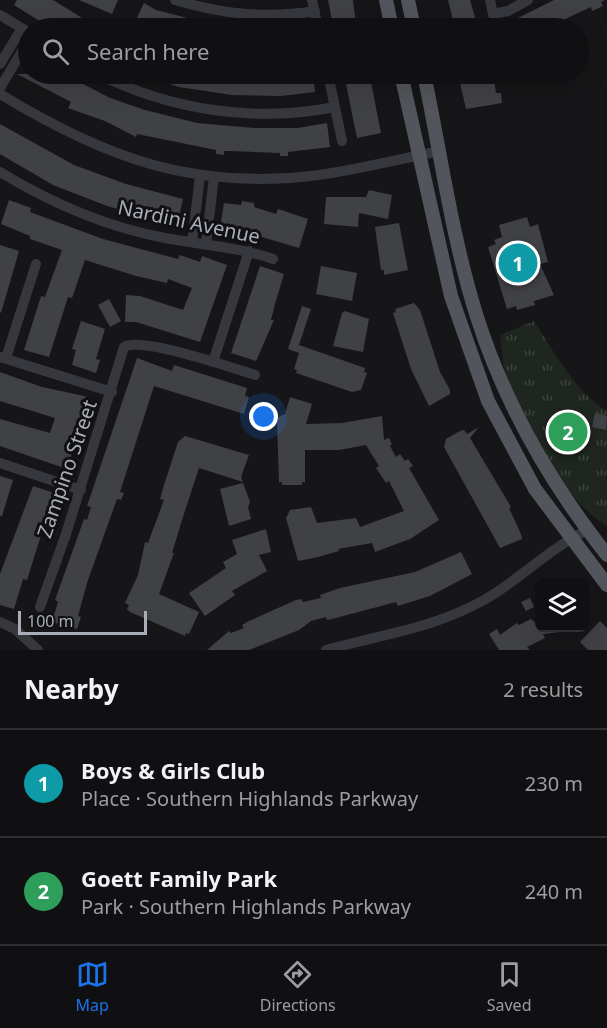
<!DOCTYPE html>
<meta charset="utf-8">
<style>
body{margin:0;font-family:"Noto Sans",sans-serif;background:#19191b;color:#f1f3f6}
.controls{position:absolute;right:18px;bottom:18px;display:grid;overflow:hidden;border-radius:9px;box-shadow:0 6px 24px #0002}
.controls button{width:54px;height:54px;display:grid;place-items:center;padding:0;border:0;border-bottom:2px solid #303032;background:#101012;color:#f1f3f6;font:30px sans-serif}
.scale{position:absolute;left:18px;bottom:15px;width:129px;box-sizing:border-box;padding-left:6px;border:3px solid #a8adb8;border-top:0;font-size:16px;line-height:21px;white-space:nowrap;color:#a8adb8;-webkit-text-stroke:4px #111113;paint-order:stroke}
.you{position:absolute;left:264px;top:417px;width:21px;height:21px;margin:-15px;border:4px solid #fff;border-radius:50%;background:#1a73e8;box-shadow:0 0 0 9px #1a73e833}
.badge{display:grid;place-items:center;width:39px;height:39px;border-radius:50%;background:#1a73e8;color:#fff;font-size:20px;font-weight:700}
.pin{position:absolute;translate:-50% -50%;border:3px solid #fff;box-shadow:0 2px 6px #0006}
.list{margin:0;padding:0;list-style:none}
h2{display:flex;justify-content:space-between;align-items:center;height:78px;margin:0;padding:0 24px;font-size:26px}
h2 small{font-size:20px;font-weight:400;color:#9c9d9f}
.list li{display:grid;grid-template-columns:39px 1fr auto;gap:18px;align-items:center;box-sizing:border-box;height:108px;padding:0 24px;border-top:2px solid #303032}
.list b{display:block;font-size:22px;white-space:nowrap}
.list p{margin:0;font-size:20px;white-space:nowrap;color:#9c9d9f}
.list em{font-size:20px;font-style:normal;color:#9c9d9f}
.icon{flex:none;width:33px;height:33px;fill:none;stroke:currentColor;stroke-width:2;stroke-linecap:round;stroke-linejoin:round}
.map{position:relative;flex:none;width:607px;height:650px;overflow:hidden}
.search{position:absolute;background:#101012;box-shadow:0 6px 24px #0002;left:18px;right:18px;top:18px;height:66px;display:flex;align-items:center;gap:15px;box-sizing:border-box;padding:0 21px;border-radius:33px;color:#9c9d9f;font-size:22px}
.sheet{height:294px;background:#101012}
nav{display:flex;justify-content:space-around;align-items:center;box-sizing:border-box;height:84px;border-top:2px solid #303032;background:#101012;font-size:16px;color:#9c9d9f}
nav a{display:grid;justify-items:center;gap:3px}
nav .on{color:#1a73e8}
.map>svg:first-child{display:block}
.park{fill:url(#park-tufts)}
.building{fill:#404145}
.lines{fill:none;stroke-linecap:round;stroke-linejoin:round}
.minor{stroke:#37383d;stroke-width:10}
.major{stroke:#53555c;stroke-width:14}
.labels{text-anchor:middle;stroke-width:6;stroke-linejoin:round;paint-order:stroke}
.street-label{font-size:20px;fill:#a8adb8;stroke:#111113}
</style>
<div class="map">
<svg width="607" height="650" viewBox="0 0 607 650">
<defs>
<pattern id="park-tufts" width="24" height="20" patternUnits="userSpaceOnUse" patternTransform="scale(1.5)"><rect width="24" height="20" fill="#1e261f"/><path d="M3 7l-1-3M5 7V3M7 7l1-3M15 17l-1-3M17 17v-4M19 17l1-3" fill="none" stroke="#3c433d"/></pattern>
</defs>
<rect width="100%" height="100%" fill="#161618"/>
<!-- park -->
<path class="park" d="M 534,321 C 552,349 578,395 607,411 L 607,526 C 569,503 525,436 510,394 C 503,377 503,354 500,335 Z"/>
<!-- building -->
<g class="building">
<polygon points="17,0 53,0 87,21 89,18 97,23 94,28 51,28 14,5"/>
<polygon points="79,0 118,0 112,14"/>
<polygon points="328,0 353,0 356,24 333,26"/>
<polygon points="448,0 470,0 478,28 455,28"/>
<polygon points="554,0 605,0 601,2 603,6 592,11 591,7 565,19 567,23 556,28 510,28 508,23"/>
<polygon points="144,3 156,10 215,25 214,28 140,28 133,26"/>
<polygon points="17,74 64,74 110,98 145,110 197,123 254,128 298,128 327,123 330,147 288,152 288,156 280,156 280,153 231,151 224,151 224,155 216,154 216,150 137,134 136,137 105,121 68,108 71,102"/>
<polygon points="140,74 313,74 315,92 281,96 232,95 179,87"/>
<polygon points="344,74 367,74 369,82 371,82 381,133 357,138"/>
<polygon points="458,74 493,74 496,93 501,93 502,103 466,109"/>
<polygon points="0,124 74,165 126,184 183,199 179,216 176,215 174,223 151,218 107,206 53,185 0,154"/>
<polygon points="369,190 392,195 388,219 359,213 358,227 324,224 326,197 366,197"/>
<polygon points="9,200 31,208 30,212 103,239 178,259 180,255 200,262 202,256 227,265 200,342 136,322 125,322 126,295 140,296 183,310 192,288 168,279 167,283 136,276 85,260 72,298 68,297 49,357 24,350 41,296 45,297 62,250 30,239 30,236 1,224"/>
<polygon points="242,201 254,203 254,207 276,214 278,209 308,219 299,248 245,232 220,228 224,203 241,205"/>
<polygon points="527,217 530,227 538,224 548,262 540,264 554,295 534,301 535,305 517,310 516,306 507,309 488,247 496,244 494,240 502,237 499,225"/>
<polygon points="399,223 408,270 384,275 384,270 381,270 375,227"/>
<polygon points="0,245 19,251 1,313 0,312"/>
<polygon points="260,266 284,274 275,304 271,320 274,320 256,361 231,353"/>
<polygon points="321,266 357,273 352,301 316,294"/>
<polygon points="109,299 121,321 110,327 98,305"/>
<polygon points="414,303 420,310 440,372 450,390 450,394 429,406 411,369 393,313 396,312 395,309"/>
<polygon points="302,306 311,309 299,345 365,368 364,372 367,373 361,390 352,392 296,373 297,370 294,369 299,353 288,349"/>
<polygon points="345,311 369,319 363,352 333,346 342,313"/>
<polygon points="81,321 105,329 96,359 100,360 96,373 72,365 76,350 72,349"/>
<polygon points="137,358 172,371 174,365 247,388 245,396 249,397 244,414 154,386 120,492 124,493 121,500 117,499 88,580 78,616 81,617 77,629 52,622 58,602 55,600 84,519 87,520 91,507 87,506"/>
<polygon points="0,372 42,387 89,397 67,469 0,446 0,419 50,433 55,418 0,401"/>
<polygon points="290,397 312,404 306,424 342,423 382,416 384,440 389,438 392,444 390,446 396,457 400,454 405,461 408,459 413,466 409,468 439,520 410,539 375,552 372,543 338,549 339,551 318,557 298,561 286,518 290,510 311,507 317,523 356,518 360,527 404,511 389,481 386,483 376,468 379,466 366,445 339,450 305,450 305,482 302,482 302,485 282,485 282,482 279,482 277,422 278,417 285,414"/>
<polygon points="595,413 607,416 606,430 592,427"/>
<polygon points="479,427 470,438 511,507 509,508 521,534 522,539 500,548 444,447 446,439 460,431 464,430 467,434"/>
<polygon points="185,436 249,455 241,477 243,482 199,468 182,520 172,553 174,553 159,594 199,612 189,634 186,633 185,636 130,612 127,609 129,605 125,603 138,575 145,542 148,543 164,500 160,499 164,485 178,442"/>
<polygon points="0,476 13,480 2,516 0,516"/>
<polygon points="243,483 250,502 248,507 251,519 229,526 220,489"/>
<polygon points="33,486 57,494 45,533 42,532 27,580 23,579 14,609 0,605 0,574"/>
<polygon points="266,529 271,552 259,555 267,571 232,591 235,595 205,616 189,593 226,568 223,562 237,554 232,540"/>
<polygon points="461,552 472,574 430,596 398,606 396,602 332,619 327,620 326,617 311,621 299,630 249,650 207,650 229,631 231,633 244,628 242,625 247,622 296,600 301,599 303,602 321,598 320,595 340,588 415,572"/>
<polygon points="530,598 534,607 526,611 521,602"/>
<polygon points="531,619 540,627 560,627 560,632 543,634 545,638 527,647 530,650 499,650 489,634 497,629 500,635 517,623 519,625"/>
<polygon points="600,621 607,628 607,650 588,650 580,642"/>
</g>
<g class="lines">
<!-- minor -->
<g class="minor">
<path d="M 175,0 C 222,14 266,19 315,11"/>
<polyline points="312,0 318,28"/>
<polyline points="490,0 496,28"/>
<polyline points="493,14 508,11 528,0"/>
<polyline points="0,15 28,32"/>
<polyline points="0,64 22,28"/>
<path d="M 98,74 C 171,110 254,123 335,107"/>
<polyline points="328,74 342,141"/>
<polyline points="519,74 520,75"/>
<polyline points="0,88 28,41"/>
<path d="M 0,94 C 105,158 194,191 319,175 C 360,169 400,159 440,151"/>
<path d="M 0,172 C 51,203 106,227 165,238 C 202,245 238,247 273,259"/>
<polyline points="192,242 200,176"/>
<polyline points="206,244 214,177"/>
<polyline points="0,357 112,392"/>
<polyline points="6,358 36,264"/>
<polyline points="213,362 249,251"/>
<polyline points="0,463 81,490"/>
<path d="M 40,607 L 66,534 L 124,347 C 141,336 232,368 255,375"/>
<polyline points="0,622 15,629 38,650"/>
<path d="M 326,650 C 382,634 432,629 484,600 C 521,579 550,547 588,530"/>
</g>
<!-- major -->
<g class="major">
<polyline points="386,0 392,28"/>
<polyline points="408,0 414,28"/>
<polyline points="401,74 451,296 488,401 535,489 607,585"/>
<path d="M 424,74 C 441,155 452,238 477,317 C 505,405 550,483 607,555"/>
</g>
</g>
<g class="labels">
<!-- street labels -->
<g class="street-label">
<text transform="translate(189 222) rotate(12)" y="7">Nardini Avenue</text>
<text transform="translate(67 469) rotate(-71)" y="7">Zampino Street</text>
</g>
</g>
</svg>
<div class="controls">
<button><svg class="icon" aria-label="layers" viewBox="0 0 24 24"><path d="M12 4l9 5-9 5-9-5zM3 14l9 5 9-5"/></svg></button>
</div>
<div class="scale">100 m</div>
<div class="you"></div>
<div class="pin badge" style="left:518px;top:263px;background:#0f9aa8">1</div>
<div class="pin badge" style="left:568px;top:432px;background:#2e9e5b">2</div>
<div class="search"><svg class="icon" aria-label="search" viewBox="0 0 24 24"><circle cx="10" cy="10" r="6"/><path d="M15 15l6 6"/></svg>Search here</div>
</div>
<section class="sheet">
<h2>Nearby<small>2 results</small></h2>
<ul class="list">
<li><span class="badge" style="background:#0f9aa8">1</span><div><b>Boys &amp; Girls Club</b><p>Place · Southern Highlands Parkway</p></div><em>230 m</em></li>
<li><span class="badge" style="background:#2e9e5b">2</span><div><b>Goett Family Park</b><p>Park · Southern Highlands Parkway</p></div><em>240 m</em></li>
</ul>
</section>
<nav>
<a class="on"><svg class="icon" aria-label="map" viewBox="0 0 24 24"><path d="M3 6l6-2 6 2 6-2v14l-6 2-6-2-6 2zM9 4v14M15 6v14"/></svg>Map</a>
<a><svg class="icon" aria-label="directions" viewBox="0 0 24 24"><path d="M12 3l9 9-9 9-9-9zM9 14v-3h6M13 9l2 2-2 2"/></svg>Directions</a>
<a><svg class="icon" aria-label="saved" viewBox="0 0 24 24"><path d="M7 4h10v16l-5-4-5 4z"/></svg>Saved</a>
</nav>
